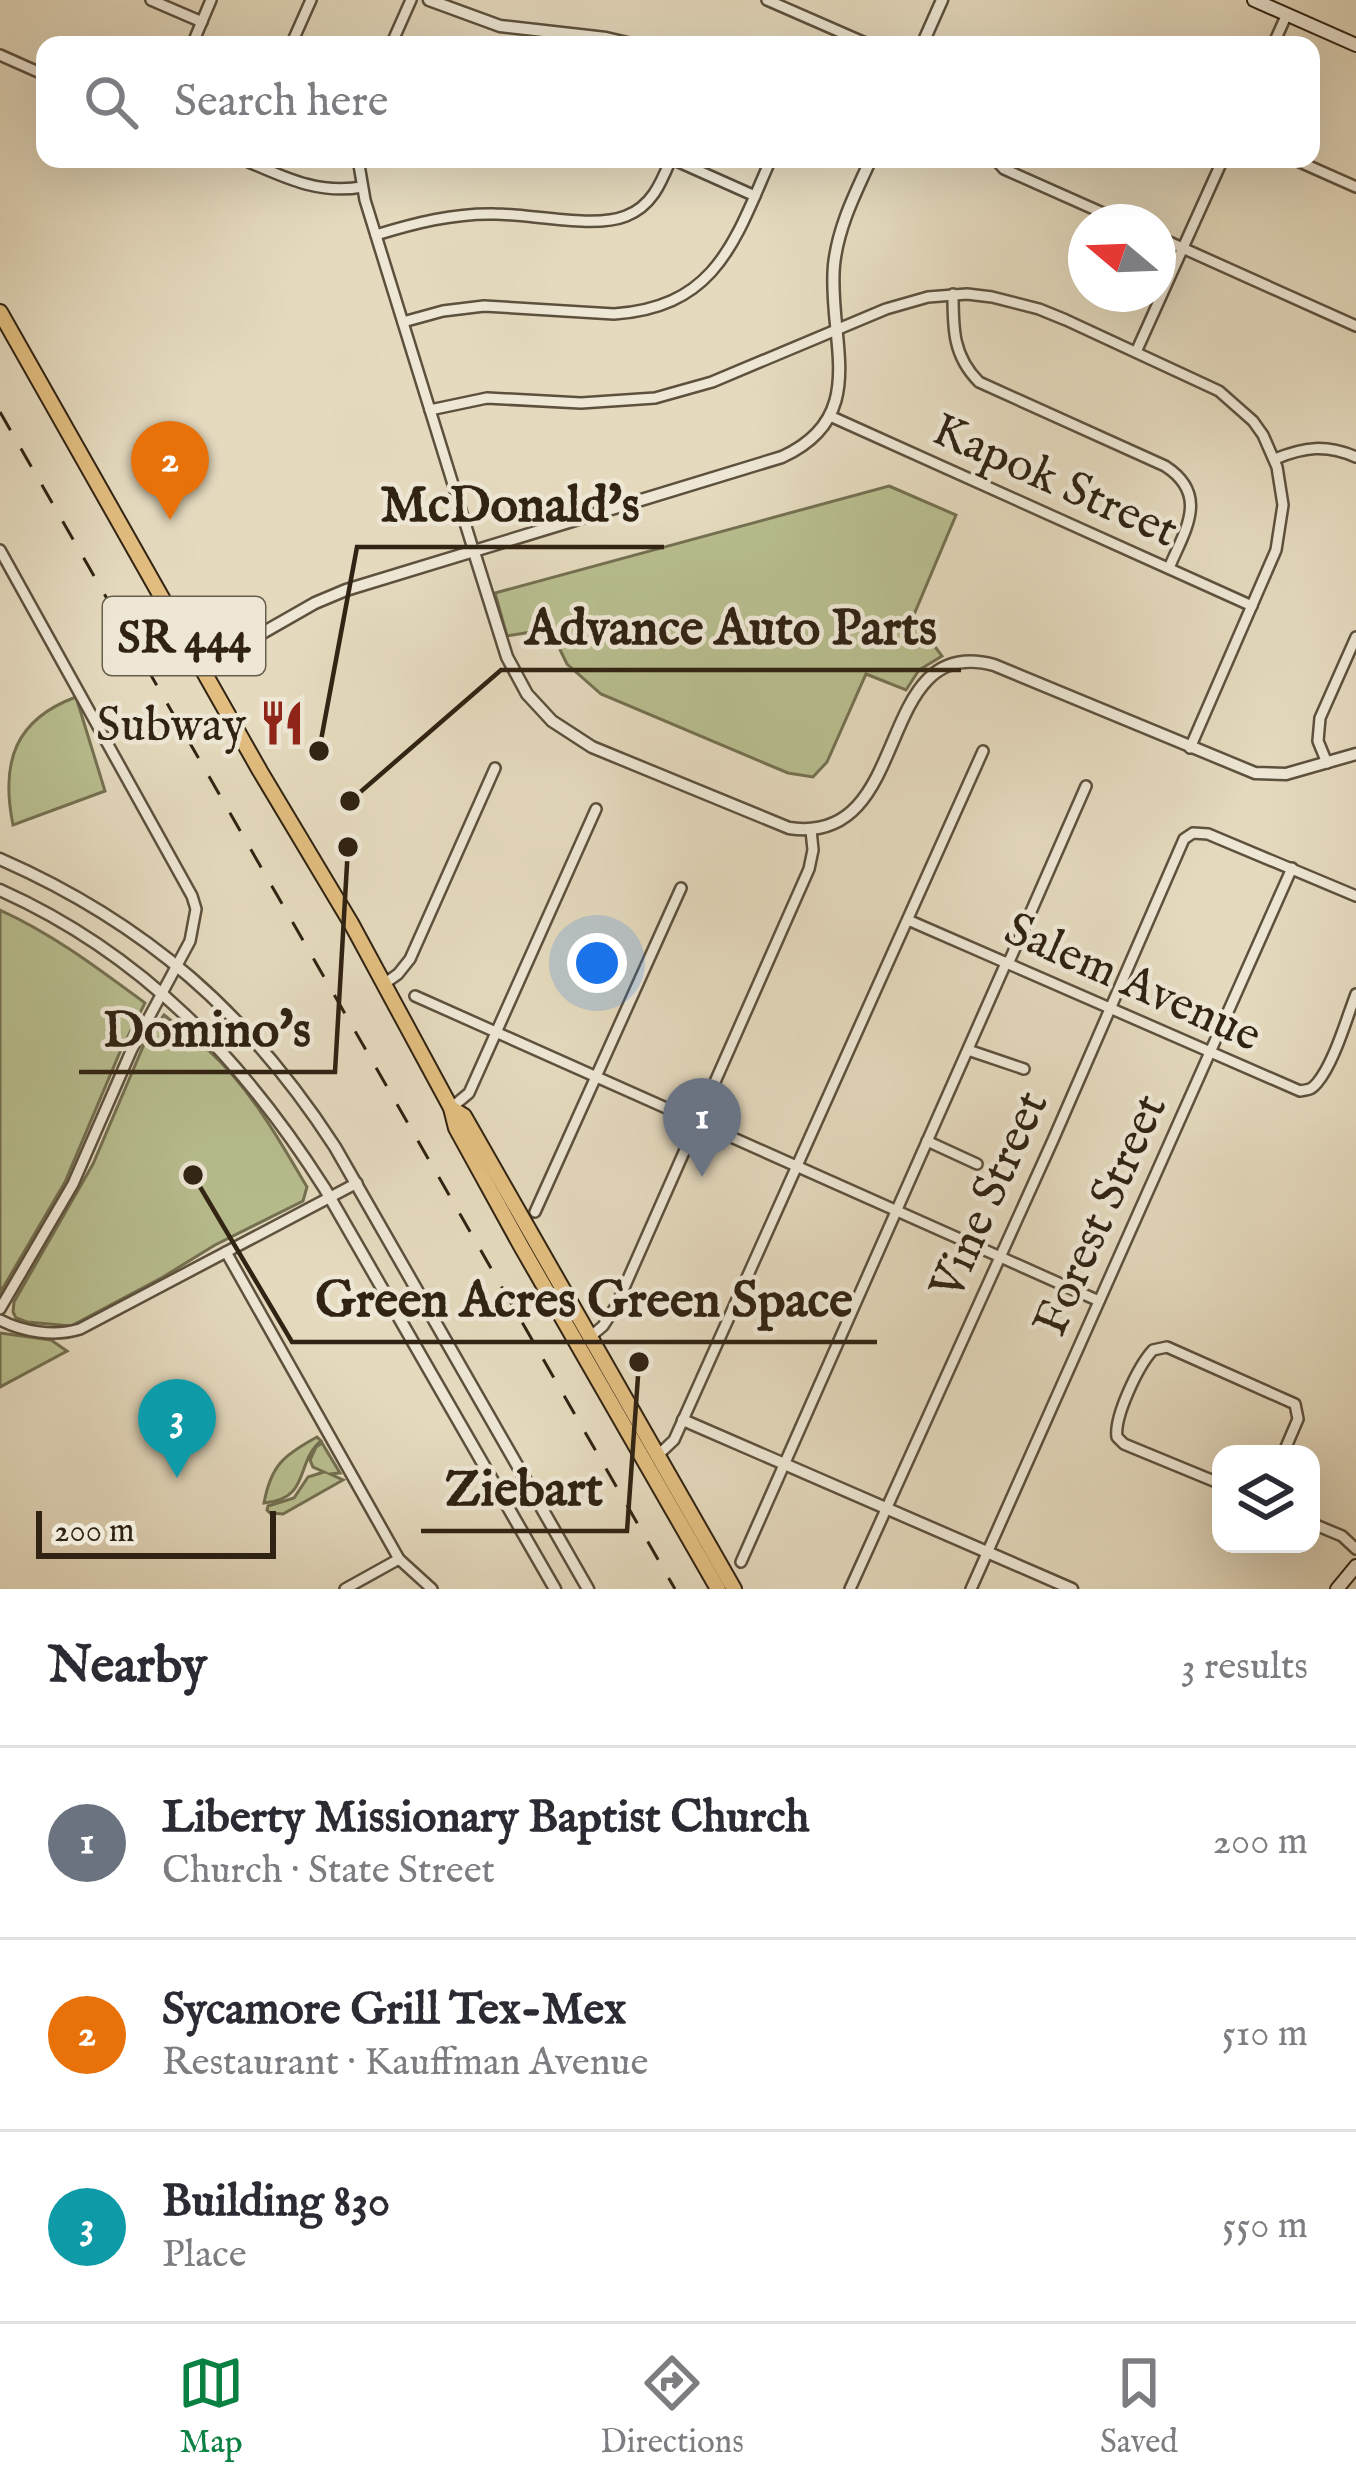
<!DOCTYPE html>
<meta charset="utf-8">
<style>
body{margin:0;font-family:"IM FELL English",serif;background:#f2f2f3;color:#2b2b33}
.controls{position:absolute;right:36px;bottom:36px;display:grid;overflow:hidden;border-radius:24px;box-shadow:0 12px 48px #0002}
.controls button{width:108px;height:108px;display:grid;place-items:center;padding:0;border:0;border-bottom:3px solid #e1e1e2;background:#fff;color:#2b2b33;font:60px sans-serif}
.compass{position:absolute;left:1068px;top:204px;width:108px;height:108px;border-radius:50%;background:#fff;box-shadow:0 12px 48px #0002;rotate:289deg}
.scale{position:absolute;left:36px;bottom:30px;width:240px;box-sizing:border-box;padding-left:12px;border:6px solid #302313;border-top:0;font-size:33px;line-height:42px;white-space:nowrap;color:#302313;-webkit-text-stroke:9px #eee7d5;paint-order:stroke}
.you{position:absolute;left:597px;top:963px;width:42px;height:42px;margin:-30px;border:9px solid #fff;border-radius:50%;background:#1a73e8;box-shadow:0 0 0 18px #1a73e833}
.badge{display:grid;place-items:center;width:78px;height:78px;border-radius:50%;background:#0b8043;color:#fff;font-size:39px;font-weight:700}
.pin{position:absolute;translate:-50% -99px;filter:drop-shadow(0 3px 6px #0008)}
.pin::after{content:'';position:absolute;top:63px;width:42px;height:36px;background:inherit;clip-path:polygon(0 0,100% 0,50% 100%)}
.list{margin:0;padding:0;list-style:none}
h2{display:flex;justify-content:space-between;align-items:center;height:156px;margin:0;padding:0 48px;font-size:51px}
h2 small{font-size:39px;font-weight:400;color:#7c7c81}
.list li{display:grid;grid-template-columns:78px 1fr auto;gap:36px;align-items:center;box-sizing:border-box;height:192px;padding:0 48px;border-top:3px solid #e1e1e2}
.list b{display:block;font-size:45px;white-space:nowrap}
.list p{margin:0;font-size:39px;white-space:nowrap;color:#7c7c81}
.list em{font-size:39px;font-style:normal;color:#7c7c81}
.icon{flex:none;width:66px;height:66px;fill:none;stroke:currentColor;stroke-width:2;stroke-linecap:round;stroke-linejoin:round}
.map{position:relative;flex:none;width:1356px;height:1589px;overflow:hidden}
.search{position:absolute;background:#fff;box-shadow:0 12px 48px #0002;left:36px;right:36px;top:36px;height:132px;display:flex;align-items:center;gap:30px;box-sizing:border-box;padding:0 42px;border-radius:24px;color:#7c7c81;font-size:45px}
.sheet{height:732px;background:#fff}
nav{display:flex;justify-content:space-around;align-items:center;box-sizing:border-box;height:168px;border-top:3px solid #e1e1e2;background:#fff;font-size:33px;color:#7c7c81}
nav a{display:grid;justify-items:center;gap:6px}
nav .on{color:#0b8043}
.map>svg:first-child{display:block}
.green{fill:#b8be8f;stroke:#747051;stroke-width:3}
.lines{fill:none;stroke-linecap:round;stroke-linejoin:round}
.minor-casing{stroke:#5d513e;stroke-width:14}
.tertiary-casing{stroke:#5d513e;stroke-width:15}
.secondary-casing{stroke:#302313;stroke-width:16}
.primary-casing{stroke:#302313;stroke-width:18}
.minor{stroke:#eee7d5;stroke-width:9}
.tertiary{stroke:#eee7d5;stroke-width:10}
.secondary{stroke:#eee7d5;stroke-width:12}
.primary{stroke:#e2bd7f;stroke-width:14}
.rail{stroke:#302313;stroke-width:3;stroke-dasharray:21 21;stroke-linecap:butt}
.labels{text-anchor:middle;stroke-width:9;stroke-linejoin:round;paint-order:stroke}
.shield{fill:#eee7d5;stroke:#695e4d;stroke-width:3}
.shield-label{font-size:45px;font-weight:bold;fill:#302313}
.street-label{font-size:48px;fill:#302313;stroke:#eee7d5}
.poi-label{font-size:48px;fill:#302313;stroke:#eee7d5;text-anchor:end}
.leader{fill:none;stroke:#302313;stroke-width:4.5}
.callout-dot{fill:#302313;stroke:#eee7d5;stroke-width:4.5}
.callout-label{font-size:51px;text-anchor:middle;font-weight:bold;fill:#302313;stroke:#eee7d5;stroke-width:9;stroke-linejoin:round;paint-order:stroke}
</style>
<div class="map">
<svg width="1356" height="1589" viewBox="0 0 1356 1589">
<rect width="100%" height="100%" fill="#e5dabe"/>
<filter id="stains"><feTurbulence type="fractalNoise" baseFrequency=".00167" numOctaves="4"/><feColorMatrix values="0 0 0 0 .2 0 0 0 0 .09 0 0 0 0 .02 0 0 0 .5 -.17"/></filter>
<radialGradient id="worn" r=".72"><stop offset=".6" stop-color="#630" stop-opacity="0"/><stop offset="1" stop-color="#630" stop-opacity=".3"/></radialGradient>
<!-- green -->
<g class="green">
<polygon points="889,486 956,515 913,617 942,656 919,670 906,690 866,674 827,762 813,777 788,773 601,694 567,664 550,629 507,636 495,593"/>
<path d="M 76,697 L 105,791 L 13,825 C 0,761 16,719 76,697 Z"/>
<path d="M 0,910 C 53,934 99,969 145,1003 L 120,1052 L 65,1182 L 0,1293 Z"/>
<path d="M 164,1015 C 178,1026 194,1038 208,1050 C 250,1088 279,1139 307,1187 L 303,1201 L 215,1245 L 163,1277 L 71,1326 L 27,1322 L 16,1318 L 13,1312 L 14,1302 L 93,1164 L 145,1042 Z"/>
<polygon points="0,1333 51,1340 67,1351 0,1387"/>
<path d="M 317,1437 L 321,1441 C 295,1462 311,1499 264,1503 C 271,1465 284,1455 317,1437 Z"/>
<polygon points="322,1443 340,1473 330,1474 343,1480 283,1514 270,1513 267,1510 268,1506 294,1498 308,1477 324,1472 313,1467 310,1460 316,1447"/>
</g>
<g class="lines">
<!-- minor casing -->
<g class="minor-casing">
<g id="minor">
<polyline points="151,0 202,22"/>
<polyline points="767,0 870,45"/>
<polyline points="192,45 211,0"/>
<polyline points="291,45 311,0"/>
<polyline points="391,45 411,0"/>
<polyline points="1273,45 1287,14"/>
<polyline points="0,55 45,75"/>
<path d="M 242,159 C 282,176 317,195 362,187"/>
<polyline points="358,159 365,200 474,552"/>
<polyline points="672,159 755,196"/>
<polyline points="995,159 1004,169 1123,222"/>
<polyline points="1293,159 1356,187"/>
<path d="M 376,235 C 415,223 454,213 495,214 C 531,214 594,229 626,216 C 652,206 661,183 671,159"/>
<polyline points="1158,237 1356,326"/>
<path d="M 953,294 C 953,329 953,356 979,382 L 1165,466 C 1210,495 1185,530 1169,568"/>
<path d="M 403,322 L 443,311 L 484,306 L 614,314 C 717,307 735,240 771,159"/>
<polyline points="1136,352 1223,159"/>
<polyline points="430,410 487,398 581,403 655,398 712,382 886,309 928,297 967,294 992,297 1039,309 1066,320 1219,391 1253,421 1263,435 1277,467 1283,505 1276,550 1190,748"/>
<polyline points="830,416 1252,606"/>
<path d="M 1275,459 C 1304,447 1326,444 1356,457"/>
<polyline points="0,550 192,896 196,909 190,941 132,1049 73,1184 0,1309"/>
<polyline points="1327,763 1318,741 1320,718 1356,637"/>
<path d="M 908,920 L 1300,1091 C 1309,1089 1310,1091 1317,1083 C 1334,1063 1346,1020 1356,994"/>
<polyline points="1008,964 1086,786"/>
<polyline points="384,984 398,974 410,959 495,768"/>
<polyline points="415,996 1099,1301"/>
<polyline points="968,1050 1024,1069"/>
<polyline points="451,1108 469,1093 596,809"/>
<polyline points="927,1141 977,1164"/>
<polyline points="535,1212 681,888"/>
<polyline points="226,1252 399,1559 432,1589"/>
<path d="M 0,1320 C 23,1332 55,1337 80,1329 L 357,1183"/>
<polyline points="590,1337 603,1326 616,1306 809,869 813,850 811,830"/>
<polyline points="656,1457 674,1440 983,751"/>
<path d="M 1221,1484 L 1124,1444 L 1117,1437 C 1114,1417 1138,1366 1153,1350 L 1167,1347 L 1295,1404 L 1298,1419 L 1283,1454"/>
<polyline points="1311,1523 1342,1536 1356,1549"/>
<polyline points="741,1562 1006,963"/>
<polyline points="345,1589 399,1559"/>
<polyline points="850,1589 1053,1140 1184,839 1193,833 1208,834 1356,896"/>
<polyline points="971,1589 1292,868"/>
</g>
</g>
<!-- tertiary casing -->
<g class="tertiary-casing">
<g id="tertiary">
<polyline points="429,0 500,26 606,38 636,45"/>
<polyline points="922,45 942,0"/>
<path d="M 474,552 L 507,657 L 527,694 L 552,721 L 592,747 L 789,828 C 916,847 871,632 994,665 L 1255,773 L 1286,774 L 1356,754"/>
<path d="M 203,667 L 315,603 L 346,590 L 782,457 C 872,416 827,339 834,265 C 838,227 855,194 871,159"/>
<path d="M 0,859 C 146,923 248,1013 335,1147 L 588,1589"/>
<path d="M 0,890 C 143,954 243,1060 325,1189 L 555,1589"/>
<polyline points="683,1420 1072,1589"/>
</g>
</g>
<!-- secondary casing -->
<g class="secondary-casing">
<g id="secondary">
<polyline points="1254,0 1356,45"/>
<polyline points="1337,1589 1356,1566"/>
</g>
</g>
<!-- primary casing -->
<g class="primary-casing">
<g id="primary">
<polyline points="0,312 260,771 351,923 451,1108 456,1128 521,1246 718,1589"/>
<polyline points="451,1108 464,1116 734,1589"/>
</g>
</g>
<!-- minor -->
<use href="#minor" class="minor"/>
<!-- tertiary -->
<use href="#tertiary" class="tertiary"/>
<!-- secondary -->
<use href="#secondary" class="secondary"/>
<!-- primary -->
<use href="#primary" class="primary"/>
<!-- rail -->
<polyline class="rail" points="0,412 675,1589"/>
</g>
<!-- icons -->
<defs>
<g id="restaurant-bare" transform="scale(3.6)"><path d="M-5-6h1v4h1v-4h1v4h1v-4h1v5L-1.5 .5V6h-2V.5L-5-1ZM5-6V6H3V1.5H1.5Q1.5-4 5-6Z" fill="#8f2418" stroke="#eee7d5" stroke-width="2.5" paint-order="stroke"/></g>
</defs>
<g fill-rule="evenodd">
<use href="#restaurant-bare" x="282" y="723"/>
</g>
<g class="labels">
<!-- shield labels -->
<rect class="shield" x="103" y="597" width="162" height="78" rx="9"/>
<g class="shield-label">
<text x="184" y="652">SR 444</text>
</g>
<!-- street labels -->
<g class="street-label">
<text transform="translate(1056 478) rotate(24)" y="17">Kapok Street</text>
<text transform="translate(1134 980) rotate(24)" y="17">Salem Avenue</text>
<text transform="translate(987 1194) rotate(-66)" y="17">Vine Street</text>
<text transform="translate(1098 1214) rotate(-66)" y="17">Forest Street</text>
</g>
<!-- poi labels -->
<g class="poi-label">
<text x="246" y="740">Subway</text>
</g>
</g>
<!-- callouts -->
<path class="leader" d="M319 751L357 547H664M350 801L501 670H961M348 847L335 1072H79M193 1175L292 1342H877M639 1362L627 1531H421"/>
<g class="callout-dot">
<circle cx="319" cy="751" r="12"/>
<circle cx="350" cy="801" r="12"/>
<circle cx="348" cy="847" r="12"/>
<circle cx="193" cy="1175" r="12"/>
<circle cx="639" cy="1362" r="12"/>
</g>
<g class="callout-label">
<text x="510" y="521">McDonald's</text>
<text x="731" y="644">Advance Auto Parts</text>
<text x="207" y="1046">Domino's</text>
<text x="584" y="1316">Green Acres Green Space</text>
<text x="524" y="1505">Ziebart</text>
</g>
<rect width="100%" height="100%" filter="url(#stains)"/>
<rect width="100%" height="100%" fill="url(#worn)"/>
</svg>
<div class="controls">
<button><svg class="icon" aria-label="layers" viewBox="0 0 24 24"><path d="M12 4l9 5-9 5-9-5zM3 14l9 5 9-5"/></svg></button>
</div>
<svg class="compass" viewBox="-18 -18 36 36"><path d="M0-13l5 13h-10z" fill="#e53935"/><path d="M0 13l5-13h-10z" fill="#7c7c81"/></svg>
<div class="scale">200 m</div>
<div class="you"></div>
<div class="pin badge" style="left:702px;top:1177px;background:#6b7280">1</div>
<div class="pin badge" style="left:170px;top:520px;background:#e8710a">2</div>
<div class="pin badge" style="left:177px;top:1478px;background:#0f9aa8">3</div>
<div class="search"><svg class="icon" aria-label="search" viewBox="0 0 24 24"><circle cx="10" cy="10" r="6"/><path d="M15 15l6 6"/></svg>Search here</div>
</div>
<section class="sheet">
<h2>Nearby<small>3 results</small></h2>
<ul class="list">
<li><span class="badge" style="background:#6b7280">1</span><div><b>Liberty Missionary Baptist Church</b><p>Church · State Street</p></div><em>200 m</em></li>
<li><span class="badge" style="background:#e8710a">2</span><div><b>Sycamore Grill Tex-Mex</b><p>Restaurant · Kauffman Avenue</p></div><em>510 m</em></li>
<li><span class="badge" style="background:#0f9aa8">3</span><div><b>Building 830</b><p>Place</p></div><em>550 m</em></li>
</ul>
</section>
<nav>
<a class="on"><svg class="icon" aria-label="map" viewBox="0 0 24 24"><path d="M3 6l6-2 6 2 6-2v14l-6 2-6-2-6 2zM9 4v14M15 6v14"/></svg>Map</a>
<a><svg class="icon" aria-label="directions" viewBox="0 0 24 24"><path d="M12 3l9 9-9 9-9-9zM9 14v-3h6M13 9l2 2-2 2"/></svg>Directions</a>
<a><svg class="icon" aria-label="saved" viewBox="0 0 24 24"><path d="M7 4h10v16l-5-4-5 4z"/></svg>Saved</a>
</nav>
